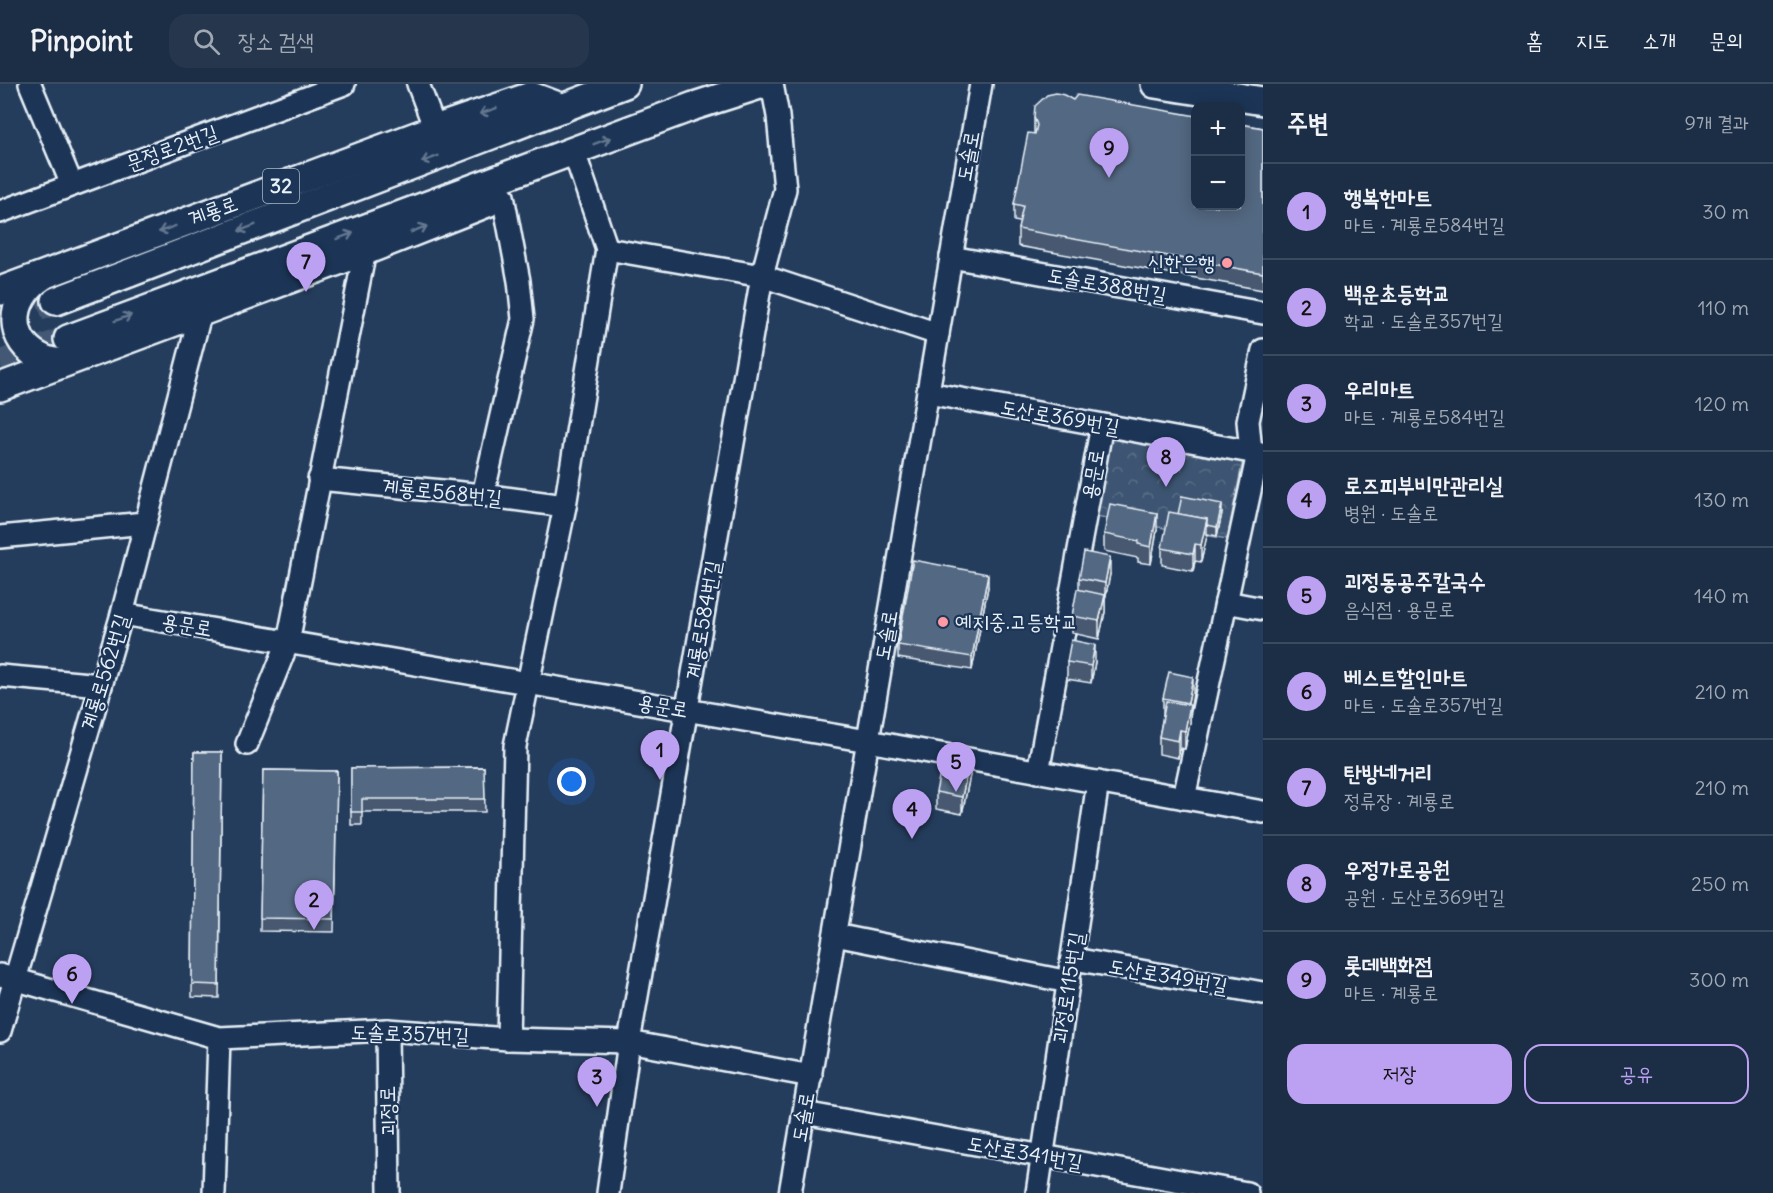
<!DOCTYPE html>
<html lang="ko">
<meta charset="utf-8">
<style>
body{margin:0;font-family:Delius,"Poor Story",sans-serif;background:#25364d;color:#f1f3f6}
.controls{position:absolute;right:18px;top:18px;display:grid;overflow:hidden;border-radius:12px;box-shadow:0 3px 15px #0003}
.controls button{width:54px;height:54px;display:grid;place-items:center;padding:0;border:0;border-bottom:2px solid #3a4a5f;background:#1c2e46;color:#f1f3f6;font:30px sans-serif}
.you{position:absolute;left:572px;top:698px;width:21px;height:21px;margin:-15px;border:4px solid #fff;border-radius:50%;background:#1a73e8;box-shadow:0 0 0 9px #1a73e833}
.badge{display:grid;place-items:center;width:39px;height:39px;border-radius:50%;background:#bca0f2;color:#111;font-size:20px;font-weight:700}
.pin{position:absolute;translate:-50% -50px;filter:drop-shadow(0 2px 3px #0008)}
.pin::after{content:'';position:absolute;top:32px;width:21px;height:18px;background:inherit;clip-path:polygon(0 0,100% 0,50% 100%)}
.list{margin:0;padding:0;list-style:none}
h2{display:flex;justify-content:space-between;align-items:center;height:78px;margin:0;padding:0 24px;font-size:26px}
h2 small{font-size:20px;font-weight:400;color:#a0a8b3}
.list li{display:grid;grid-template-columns:39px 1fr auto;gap:18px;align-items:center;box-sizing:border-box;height:96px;padding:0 24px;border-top:2px solid #3a4a5f}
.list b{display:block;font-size:22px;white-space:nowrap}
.list p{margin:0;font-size:20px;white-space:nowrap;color:#a0a8b3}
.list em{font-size:20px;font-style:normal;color:#a0a8b3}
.actions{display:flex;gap:12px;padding:18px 24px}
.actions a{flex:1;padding:14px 0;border:2px solid #bca0f2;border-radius:18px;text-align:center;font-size:21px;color:#bca0f2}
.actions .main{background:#bca0f2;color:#111}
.icon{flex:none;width:33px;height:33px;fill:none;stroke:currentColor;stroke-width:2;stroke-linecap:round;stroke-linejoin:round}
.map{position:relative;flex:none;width:1263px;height:1109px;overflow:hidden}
header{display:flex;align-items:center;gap:36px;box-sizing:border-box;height:84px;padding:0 30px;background:#1c2e46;border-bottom:2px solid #3a4a5f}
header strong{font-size:28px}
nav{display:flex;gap:33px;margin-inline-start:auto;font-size:21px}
.search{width:420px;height:54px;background:#25364d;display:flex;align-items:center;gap:15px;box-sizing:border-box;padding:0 21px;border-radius:18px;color:#a0a8b3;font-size:22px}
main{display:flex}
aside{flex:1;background:#1c2e46}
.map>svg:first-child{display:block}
.park{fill:url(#park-crowns);stroke:#93a2b5;stroke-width:1.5}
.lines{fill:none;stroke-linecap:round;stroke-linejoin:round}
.major-tunnel{stroke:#425874;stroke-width:27;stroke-dasharray:27 14;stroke-linecap:butt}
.minor-casing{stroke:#e8f1f8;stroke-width:26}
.major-casing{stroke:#e8f1f8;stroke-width:32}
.minor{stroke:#1d3557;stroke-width:21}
.major{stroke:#1d3557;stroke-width:27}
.wall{fill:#475970;stroke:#e8f1f8;stroke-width:1.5}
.shaded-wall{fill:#3a485b;stroke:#e8f1f8;stroke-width:1.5}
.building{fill:#536782;stroke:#e8f1f8;stroke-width:1.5}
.oneway{stroke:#64778f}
.poi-dot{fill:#ff9aa2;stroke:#1d3557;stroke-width:2}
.labels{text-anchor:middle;stroke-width:4.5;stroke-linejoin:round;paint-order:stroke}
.shield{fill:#1d3557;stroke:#abb9c8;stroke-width:1.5}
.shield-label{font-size:20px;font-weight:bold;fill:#e8f1f8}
.street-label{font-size:21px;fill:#e8f1f8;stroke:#1d3557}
.poi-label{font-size:21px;fill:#e8f1f8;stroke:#1d3557;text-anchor:end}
</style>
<header>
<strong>Pinpoint</strong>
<div class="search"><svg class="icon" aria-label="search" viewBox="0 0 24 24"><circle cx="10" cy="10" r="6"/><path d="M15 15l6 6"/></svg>장소 검색</div>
<nav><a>홈</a><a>지도</a><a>소개</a><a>문의</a></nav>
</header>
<main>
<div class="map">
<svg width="1263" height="1109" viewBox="0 0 1263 1109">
<defs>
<pattern id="park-crowns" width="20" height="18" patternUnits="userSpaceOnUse" patternTransform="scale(1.5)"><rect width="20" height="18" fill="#3e5472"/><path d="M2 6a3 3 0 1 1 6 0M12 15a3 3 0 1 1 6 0" fill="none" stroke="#5a6d87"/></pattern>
</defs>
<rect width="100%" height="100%" fill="#253d5d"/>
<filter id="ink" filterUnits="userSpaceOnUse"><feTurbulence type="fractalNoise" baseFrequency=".0167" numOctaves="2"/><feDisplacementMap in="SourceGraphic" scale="12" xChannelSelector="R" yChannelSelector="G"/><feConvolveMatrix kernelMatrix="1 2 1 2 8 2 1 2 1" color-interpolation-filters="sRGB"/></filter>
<g filter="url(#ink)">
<!-- park -->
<polygon class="park" points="1125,343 1243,376 1227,455 1089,431 1106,355"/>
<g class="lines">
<!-- major-tunnel -->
<g class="major-tunnel">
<polyline points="0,238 56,217"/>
<polyline points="0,280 68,255"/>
</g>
<!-- minor casing -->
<g class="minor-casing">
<g id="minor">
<polyline points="30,0 72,101"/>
<polyline points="418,0 435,45"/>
<polyline points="0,128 344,0"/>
<polyline points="607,165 762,192 938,250"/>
<polyline points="951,173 1263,229"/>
<polyline points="928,309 1262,370"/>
<polyline points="319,395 483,411 565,422"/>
<polyline points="483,411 523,235 519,197 503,112"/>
<polyline points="0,453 145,439"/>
<polyline points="1226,518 1263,525"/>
<polyline points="122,530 868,657 1263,728"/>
<polyline points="0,592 101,601"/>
<polyline points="247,660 288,558 365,167"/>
<polyline points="1038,688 1102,341"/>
<polyline points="1184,714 1257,374 1251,368 1248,337 1263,266"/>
<polyline points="835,851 1069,898"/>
<polyline points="1074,875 1263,909"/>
<polyline points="0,891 219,954 387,946 508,955 629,958 811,992"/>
<polyline points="387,946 389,1109"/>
<polyline points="0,947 122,530 201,227"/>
<polyline points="508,955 515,662 565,422 607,165 574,68"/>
<polyline points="804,1029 1247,1109"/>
<polyline points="214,1109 219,954"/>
<polyline points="608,1109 629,958 762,192 785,105 778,32 772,0"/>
<polyline points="790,1109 981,0"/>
<polyline points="1037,1109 1098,698"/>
</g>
</g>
<!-- major casing -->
<g class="major-casing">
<g id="major">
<polyline points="1155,0 1263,17"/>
<path d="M 41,193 C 8,215 6,258 44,275 C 51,278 60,279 67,277"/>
<polyline points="0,207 435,45 531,12 563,24"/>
<polyline points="56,217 625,0"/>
<polyline points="68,255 694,22 763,0"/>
<polyline points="0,303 365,167 487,119"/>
</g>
</g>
<!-- minor -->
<use href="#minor" class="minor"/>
<!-- major -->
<use href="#major" class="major"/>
</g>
<!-- wall -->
<g class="wall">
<polygon points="1073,16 1263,44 1263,206 1018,162 1018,145 1020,138 1014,137 1014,120 1034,50 1034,33"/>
<polygon points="1222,429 1217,452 1207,450 1201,478 1195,477 1193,487 1162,481 1162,464"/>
<polygon points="1157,446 1151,480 1138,478 1138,474 1104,467 1104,450"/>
<polygon points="1110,490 1105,516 1105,528 1099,555 1072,549 1072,532 1079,505 1079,494"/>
<polygon points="988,503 972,586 898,574 898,561"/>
<polygon points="1067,578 1095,578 1091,599 1067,595"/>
<polygon points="1193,610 1190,627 1190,639 1185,665 1180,664 1178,674 1159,670 1159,653 1163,631 1163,614"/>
<polygon points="194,668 222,668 219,914 192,913"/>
<polygon points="484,683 485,728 362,728 362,741 351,741 351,684"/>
<polygon points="263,686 337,687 334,848 260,847"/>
<polygon points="970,691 962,730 936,725 936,708"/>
</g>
<!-- shaded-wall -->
<g class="shaded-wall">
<polygon points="1222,420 1222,429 1217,452 1217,443"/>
<polygon points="1157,429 1157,446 1151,480 1151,463"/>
<polygon points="1207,435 1207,452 1201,478 1201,461"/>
<polygon points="1195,460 1195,477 1193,487 1193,470"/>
<polygon points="1110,473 1110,490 1105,516 1105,499"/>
<polygon points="988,490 988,503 972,586 972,573"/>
<polygon points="1105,511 1105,528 1099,555 1099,537"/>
<polygon points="1095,561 1095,578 1091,599 1091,582"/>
<polygon points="1193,593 1193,610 1190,627 1190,639 1185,665 1185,647 1188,630 1188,619"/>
<polygon points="1180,646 1180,664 1178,674 1178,657"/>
<polygon points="970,674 970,691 962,730 962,713"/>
</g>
<!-- building -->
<g class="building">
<polygon points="1056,9 1064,11 1073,16 1077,11 1196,32 1196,122 1240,122 1240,40 1263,44 1263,189 1018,145 1023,122 1014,120 1028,49 1035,50 1037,41 1034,33 1035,22 1047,11"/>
<polygon points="1182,412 1222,420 1217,443 1207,441 1207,435 1178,430"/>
<polygon points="1110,420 1157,429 1151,463 1138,460 1139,457 1104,450"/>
<polygon points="1169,428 1207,435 1201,461 1195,460 1193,470 1162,464"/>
<polygon points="1084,468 1110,473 1105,499 1079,494"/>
<polygon points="913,476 988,490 972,573 898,561"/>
<polygon points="1077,505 1105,511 1099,537 1072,532"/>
<polygon points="1071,556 1095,561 1091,582 1067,578"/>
<polygon points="1169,588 1193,593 1188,619 1163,614"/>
<polygon points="1166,617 1190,621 1185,647 1180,646 1178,657 1159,653"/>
<polygon points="194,668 222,668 219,901 192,900"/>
<polygon points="944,669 970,674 962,713 936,708"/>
<polygon points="484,683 485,715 362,715 362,728 351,728 351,684"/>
<polygon points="263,686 337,687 334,835 260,834"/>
</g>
<!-- one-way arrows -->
<defs><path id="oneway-shaft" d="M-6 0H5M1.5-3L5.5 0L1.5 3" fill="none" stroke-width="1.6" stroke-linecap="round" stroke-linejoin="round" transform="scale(1.5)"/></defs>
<g class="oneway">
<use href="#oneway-shaft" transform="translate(488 27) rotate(161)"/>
<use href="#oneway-shaft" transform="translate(602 57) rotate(-21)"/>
<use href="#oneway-shaft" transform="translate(430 75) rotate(159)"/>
<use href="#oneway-shaft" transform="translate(247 144) rotate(159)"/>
<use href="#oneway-shaft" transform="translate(167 145) rotate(160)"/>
<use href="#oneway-shaft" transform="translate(419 145) rotate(-22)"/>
<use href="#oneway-shaft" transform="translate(345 152) rotate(-20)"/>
<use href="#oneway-shaft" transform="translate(123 234) rotate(-20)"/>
</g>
</g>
<!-- markers -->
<g class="poi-dot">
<circle cx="1227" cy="179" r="6"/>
<circle cx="943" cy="538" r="6"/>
</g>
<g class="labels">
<!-- shield labels -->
<rect class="shield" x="263" y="85" width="36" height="34" rx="4.5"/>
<g class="shield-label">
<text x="281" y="109">32</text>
</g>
<!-- street labels -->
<g class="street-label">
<text transform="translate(172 64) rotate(-20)" y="7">문정로2번길</text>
<text transform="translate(968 72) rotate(-80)" y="7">도솔로</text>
<text transform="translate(213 127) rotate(-20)" y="7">계룡로</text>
<text transform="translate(1107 201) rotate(10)" y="7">도솔로388번길</text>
<text transform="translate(1060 333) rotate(10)" y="7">도산로369번길</text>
<text transform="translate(1093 390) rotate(-80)" y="7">용문로</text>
<text transform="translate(442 408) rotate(6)" y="7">계룡로568번길</text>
<text transform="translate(703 536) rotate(-80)" y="7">계룡로584번길</text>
<text transform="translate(187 541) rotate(10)" y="7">용문로</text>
<text transform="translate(886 551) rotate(-80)" y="7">도솔로</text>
<text transform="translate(105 588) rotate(-73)" y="7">계룡로562번길</text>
<text transform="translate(663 622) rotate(10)" y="7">용문로</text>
<text transform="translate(1168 892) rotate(10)" y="7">도산로349번길</text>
<text transform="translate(1068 904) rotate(-81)" y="7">괴정로115번길</text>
<text transform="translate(410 950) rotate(2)" y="7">도솔로357번길</text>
<text transform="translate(388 1027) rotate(-91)" y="7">괴정로</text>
<text transform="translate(803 1033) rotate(-80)" y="7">도솔로</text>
<text transform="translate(1025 1069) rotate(10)" y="7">도산로341번길</text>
</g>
<!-- poi labels -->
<g class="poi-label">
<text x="1215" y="186">신한은행</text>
<text x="955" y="545" text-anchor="start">예지중.고등학교</text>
</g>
</g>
</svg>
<div class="controls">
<button>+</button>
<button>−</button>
</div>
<div class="you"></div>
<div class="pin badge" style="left:660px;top:696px">1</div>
<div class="pin badge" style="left:314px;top:846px">2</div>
<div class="pin badge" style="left:597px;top:1023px">3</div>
<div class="pin badge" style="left:912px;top:755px">4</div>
<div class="pin badge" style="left:956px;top:708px">5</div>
<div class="pin badge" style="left:72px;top:920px">6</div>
<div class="pin badge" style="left:306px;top:208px">7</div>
<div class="pin badge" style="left:1166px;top:403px">8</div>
<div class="pin badge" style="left:1109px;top:94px">9</div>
</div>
<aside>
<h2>주변<small>9개 결과</small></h2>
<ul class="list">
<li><span class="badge">1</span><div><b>행복한마트</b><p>마트 · 계룡로584번길</p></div><em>30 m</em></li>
<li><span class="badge">2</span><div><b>백운초등학교</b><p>학교 · 도솔로357번길</p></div><em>110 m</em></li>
<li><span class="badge">3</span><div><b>우리마트</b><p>마트 · 계룡로584번길</p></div><em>120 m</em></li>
<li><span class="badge">4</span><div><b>로즈피부비만관리실</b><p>병원 · 도솔로</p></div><em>130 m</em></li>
<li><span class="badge">5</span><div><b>괴정동공주칼국수</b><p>음식점 · 용문로</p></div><em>140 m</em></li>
<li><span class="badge">6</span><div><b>베스트할인마트</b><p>마트 · 도솔로357번길</p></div><em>210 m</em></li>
<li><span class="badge">7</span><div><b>탄방네거리</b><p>정류장 · 계룡로</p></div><em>210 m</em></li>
<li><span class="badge">8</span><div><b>우정가로공원</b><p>공원 · 도산로369번길</p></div><em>250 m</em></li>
<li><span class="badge">9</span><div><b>롯데백화점</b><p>마트 · 계룡로</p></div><em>300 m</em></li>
</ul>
<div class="actions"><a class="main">저장</a><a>공유</a></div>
</aside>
</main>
